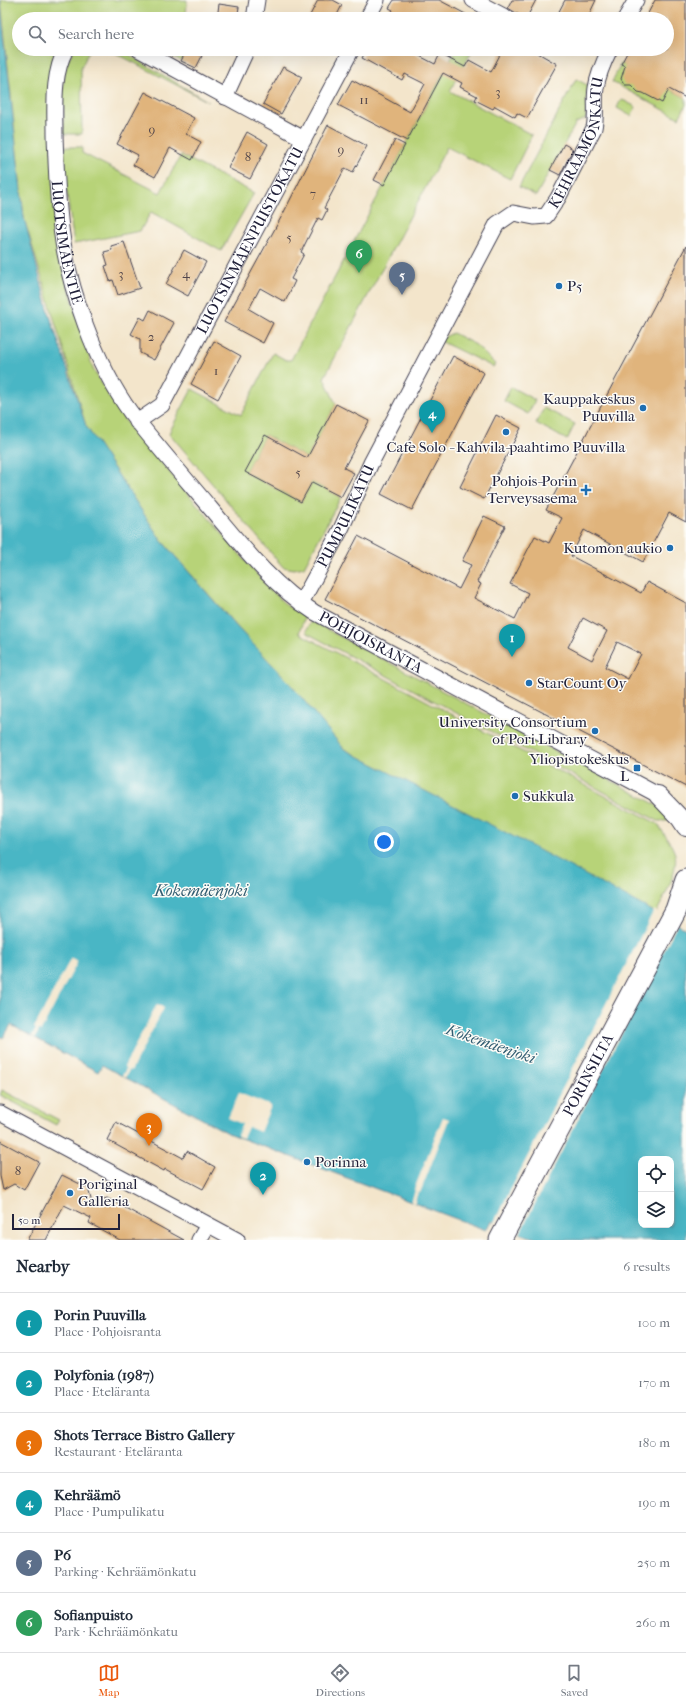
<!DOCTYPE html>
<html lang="en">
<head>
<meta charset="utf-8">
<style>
	:root { --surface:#fff; --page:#f2f2f3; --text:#1f2937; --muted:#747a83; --line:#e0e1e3; --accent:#ea580c }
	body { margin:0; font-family:"IM FELL French Canon",serif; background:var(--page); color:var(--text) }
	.controls { position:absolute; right:12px; bottom:12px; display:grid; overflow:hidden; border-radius:8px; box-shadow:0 4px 16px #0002 }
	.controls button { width:36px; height:36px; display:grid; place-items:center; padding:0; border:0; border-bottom:1px solid var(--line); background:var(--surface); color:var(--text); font:20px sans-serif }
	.scale { position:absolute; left:12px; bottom:10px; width:108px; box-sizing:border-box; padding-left:4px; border:2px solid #22223b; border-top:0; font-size:11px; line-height:14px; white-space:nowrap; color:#22223b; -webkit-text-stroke:3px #fdfcf7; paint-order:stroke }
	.you { position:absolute; left:384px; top:842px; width:14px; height:14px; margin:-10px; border:3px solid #fff; border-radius:50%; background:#1a73e8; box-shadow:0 0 0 6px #1a73e833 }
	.badge { display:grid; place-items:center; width:26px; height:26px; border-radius:50%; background:var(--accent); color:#fff; font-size:13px; font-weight:700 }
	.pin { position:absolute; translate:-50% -33px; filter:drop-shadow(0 1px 2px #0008) }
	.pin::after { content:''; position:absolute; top:21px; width:14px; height:12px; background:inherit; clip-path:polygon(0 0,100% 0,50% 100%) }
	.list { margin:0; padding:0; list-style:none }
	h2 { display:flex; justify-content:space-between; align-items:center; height:52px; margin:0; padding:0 16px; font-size:17px }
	h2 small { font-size:13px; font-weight:400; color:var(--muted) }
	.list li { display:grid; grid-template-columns:26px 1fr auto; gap:12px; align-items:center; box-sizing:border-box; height:60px; padding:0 16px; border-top:1px solid var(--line) }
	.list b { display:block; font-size:15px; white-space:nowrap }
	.list p { margin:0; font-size:13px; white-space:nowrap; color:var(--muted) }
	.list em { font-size:13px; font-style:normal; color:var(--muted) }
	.icon { flex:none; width:22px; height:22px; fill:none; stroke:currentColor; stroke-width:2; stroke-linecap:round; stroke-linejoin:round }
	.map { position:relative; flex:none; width:686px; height:1240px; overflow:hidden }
	.search { position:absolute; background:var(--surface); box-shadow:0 4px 16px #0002; left:12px; right:12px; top:12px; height:44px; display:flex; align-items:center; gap:10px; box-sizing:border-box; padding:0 14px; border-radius:22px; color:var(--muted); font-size:15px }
	.sheet { height:412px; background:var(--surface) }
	nav { display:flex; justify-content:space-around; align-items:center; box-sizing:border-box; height:56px; border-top:1px solid var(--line); background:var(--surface); font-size:11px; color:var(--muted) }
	nav a { display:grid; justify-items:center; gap:2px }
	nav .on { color:var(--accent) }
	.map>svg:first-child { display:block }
	.green { fill:#b7d378; stroke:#6c7a5a }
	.water { fill:#4ab6c5; stroke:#366c80; fill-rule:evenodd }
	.pier { fill:#f3e5cb }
	.building { fill:#e0b47b; fill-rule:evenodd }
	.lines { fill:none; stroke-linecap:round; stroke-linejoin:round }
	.minor-casing { stroke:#413f51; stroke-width:17 }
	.tertiary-casing { stroke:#413f51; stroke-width:20 }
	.secondary-casing { stroke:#413f51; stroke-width:23 }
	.minor { stroke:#fff; stroke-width:15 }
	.tertiary { stroke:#fff; stroke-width:18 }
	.secondary { stroke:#fff; stroke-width:21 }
	.poi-dot { fill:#1f6fb2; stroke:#fdfcf7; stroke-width:1.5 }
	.labels { text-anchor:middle; stroke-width:3; stroke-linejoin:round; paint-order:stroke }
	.number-label { font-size:13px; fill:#52464b }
	.street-label { font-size:15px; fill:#22223b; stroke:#fdfcf7 }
	.poi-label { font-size:15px; fill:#22223b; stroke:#fdfcf7; text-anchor:start }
	.water-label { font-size:16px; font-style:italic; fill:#325d72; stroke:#fdfcf7 }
</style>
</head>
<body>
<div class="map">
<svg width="686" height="1240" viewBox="0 0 686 1240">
	<rect width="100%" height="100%" fill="#fdfcf7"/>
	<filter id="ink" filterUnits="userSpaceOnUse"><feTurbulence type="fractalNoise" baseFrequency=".025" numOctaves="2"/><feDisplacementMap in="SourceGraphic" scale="8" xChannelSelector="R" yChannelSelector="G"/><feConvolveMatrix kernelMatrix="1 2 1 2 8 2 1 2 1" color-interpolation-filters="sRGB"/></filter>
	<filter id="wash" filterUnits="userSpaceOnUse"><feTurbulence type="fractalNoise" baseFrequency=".012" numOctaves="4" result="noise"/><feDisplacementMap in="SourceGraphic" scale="16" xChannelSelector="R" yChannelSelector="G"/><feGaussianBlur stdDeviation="0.9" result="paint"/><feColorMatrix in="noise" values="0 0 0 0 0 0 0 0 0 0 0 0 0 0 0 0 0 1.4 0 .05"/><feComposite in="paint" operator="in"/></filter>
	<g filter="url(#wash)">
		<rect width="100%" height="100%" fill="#f3e5cb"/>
		<path class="green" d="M 1,0 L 187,0 L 186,19 L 19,19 L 19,49 L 55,49 L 49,83 L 57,248 L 93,369 L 124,419 L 268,587 L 287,606 L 305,616 L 299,633 L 658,824 C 663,833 672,844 675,854 C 679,870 663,900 656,913 L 344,749 L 161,540 L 86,426 L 24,218 Z
			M 75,49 L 90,49 L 81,68 L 82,134 L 64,134 C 64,110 58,67 75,49 Z
			M 108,49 L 119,49 L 209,102 Z
			M 157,49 L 184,49 L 184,63 L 181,61 Z
			M 456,49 L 473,49 L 450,91 L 532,135 L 510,179 L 447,147 L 324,378 L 336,404 L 307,458 L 265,435 L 245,472 L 301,502 L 312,482 L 341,497 L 304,567 L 294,569 L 283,567 L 169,433 L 192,389 L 241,415 L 273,353 L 286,360 L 291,360 Z
			M 621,63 L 686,98 L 686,105 L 679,118 L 612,82 Z
			M 576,79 L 587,85 L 586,119 L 576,123 L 536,196 L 519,187 Z
			M 621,99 L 636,107 L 631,116 L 617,108 Z
			M 65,147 L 82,147 L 82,153 L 160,193 L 181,155 L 254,193 L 221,251 L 151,212 L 140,231 L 74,244 L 64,174 Z
			M 453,333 L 476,345 L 495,364 L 493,367 L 440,341 L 442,338 Z
			M 511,387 L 535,400 L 528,414 L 504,401 Z
			M 544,408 L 575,424 L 567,440 L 536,423 Z
			M 311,621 L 653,803 L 663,810 L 671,819 L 667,821 L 658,821 L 307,633 L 306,630 Z
			M 2,1090 L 59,1120 L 56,1125 L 0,1095 Z"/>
		<path class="water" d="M 0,0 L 24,218 L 49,313 L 86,426 L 161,540 L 235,625 L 287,680 L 344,749 L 524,842 L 686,929 L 686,1240 L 541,1240 L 521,1234 L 520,1232 L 491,1221 L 486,1230 L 230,1134 L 102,1065 L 98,1072 L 11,1025 L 3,1038 L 0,1036 ZM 641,1159 L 671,1159 L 671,1225 L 641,1225 Z"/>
		<path class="pier" d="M 654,910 L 678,923 L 519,1235 L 493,1224 Z
			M 71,958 L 78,961 L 41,1031 L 39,1030 L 35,1038 L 32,1036 L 36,1029 L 34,1028 Z
			M 157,1004 L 164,1008 L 131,1071 L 129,1070 L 125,1078 L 122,1076 L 126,1069 L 124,1067 Z
			M 239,1093 L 271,1106 L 260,1132 L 248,1127 L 243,1138 L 237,1136 L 242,1124 L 228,1118 Z
			M 443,1117 L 449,1119 L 420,1193 L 418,1192 L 414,1204 L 411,1202 L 415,1191 L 414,1190 Z"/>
		<g id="blocks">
			<path class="building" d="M 318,0 L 333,0 L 342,5 L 335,19 L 308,19 Z
				M 394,0 L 439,0 L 475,19 L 388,19 L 393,10 L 389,8 Z
				M 512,0 L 536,0 L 526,19 L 508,8 Z
				M 565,0 L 596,0 L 587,19 L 555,19 Z
				M 655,0 L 686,0 L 686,98 L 669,89 L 662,103 L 643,93 L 638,92 L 631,85 L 625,85 L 621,79 L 625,66 L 621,64 L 629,49 L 667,49 L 667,19 L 645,19 Z
				M 219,4 L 239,7 L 237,19 L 217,19 Z
				M 187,49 L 202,56 L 196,68 L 181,61 Z
				M 367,49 L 406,49 L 435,64 L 440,54 L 465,67 L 469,60 L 491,72 L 503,49 L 531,49 L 557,64 L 527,118 L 517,113 L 515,117 L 495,106 L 493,109 L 475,100 L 477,96 L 460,87 L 462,83 L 443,73 L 407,141 L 338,105 L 352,80 L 410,112 L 425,84 L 405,74 L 402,80 L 362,58 Z
				M 283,67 L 302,77 L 281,114 L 263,104 Z
				M 145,92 L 194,118 L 186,134 L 201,142 L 192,160 L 170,148 L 155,177 L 133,165 L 138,155 L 117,144 Z
				M 328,125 L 367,146 L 353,172 L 345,168 L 324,208 L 327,210 L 322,220 L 318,218 L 301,252 L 304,254 L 291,279 L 295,281 L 285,302 L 260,288 L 249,309 L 273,323 L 263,343 L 224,322 L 284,212 Z
				M 247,132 L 268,144 L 250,179 L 228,168 Z
				M 395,140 L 405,145 L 384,185 L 374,180 Z
				M 564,144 L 573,149 L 560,175 L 550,170 Z
				M 124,242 L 140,288 L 118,295 L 113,280 L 110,281 L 105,266 L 108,265 L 104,252 L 112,250 L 111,246 Z
				M 686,246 L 686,522 L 669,513 L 643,562 L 584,530 L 571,556 L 641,593 L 647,582 L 686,603 L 686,787 L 325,599 L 358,536 L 459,589 L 471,565 L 462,561 L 484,516 L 505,526 L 477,582 L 481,584 L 474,598 L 515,619 L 528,593 L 510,584 L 535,536 L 549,543 L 562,518 L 546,510 ZM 583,618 L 607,631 L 592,660 L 568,647 ZM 617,642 L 641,654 L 628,679 L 605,667 Z
				M 184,250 L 206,262 L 188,296 L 166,284 Z
				M 150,310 L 174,323 L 154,360 L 140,353 L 140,339 L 131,334 L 140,317 L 145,320 Z
				M 214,341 L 241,356 L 218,399 L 191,384 Z
				M 453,356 L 484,373 L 412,510 L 381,494 Z
				M 336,404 L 369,421 L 344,468 L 354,473 L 341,497 L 312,482 L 301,502 L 245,472 L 265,435 L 307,458 Z
				M 496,415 L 521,428 L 484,499 L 460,487 Z
				M 116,1122 L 183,1158 L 187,1151 L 215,1167 L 203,1189 L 165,1169 L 164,1171 L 107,1140 Z
				M 0,1141 L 39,1162 L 24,1190 L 14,1184 L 3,1190 L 0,1176 Z
				M 62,1175 L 88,1188 L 92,1203 L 107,1198 L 184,1240 L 120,1240 L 89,1223 L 91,1218 L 64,1205 L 46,1240 L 27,1240 Z"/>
		</g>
	</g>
	<g filter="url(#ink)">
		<use href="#blocks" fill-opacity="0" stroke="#413f51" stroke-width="1"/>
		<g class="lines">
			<defs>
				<g id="minor">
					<path d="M 473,0 L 509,19"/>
					<path d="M 254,19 L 257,0"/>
					<path d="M 367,19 L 377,0"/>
					<path d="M 625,19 L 636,0"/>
					<path id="s1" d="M 66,49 C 52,75 55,106 55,135 C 56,166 57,197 61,228 C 68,288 96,365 131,413 C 157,446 184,477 211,509 C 243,547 272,585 314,612 L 658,795"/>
					<path d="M 138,49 L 304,139"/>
					<path d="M 225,97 L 247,49"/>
					<path id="s2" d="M 137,422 L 162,405 L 352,49"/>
					<path id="s3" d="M 301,603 L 341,529 L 371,463 L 497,224 L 513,213 L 534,217 L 546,216 L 558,198 L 594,128 C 597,114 594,101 596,88 C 598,74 604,61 610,49"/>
					<path d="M 0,1113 L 237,1240"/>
					<path d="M 199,1240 L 208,1225"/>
				</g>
				<path id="tertiary" d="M 658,795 L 680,818 L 686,827"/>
				<g id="secondary">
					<path id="s4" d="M 500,1240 L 676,910 L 686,880"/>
				</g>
			</defs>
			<use href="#minor" class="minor-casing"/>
			<use href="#tertiary" class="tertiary-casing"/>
			<use href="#secondary" class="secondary-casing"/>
			<use href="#minor" class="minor"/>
			<use href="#tertiary" class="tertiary"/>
			<use href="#secondary" class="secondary"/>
		</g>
	</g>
	<g class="poi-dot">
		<circle cx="559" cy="286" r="4"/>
		<circle cx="643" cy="408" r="4"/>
		<circle cx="506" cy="432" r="4"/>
		<path d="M584 484h4v4h4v4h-4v4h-4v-4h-4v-4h4z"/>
		<circle cx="670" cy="548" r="4"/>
		<circle cx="529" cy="683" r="4"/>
		<circle cx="595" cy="731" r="4"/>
		<rect x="633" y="764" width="8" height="8" rx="2"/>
		<circle cx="515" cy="796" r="4"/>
		<circle cx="307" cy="1162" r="4"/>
		<circle cx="70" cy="1193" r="4"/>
	</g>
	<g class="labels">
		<g class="number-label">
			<text x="498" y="96">3</text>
			<text x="364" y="104">11</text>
			<text x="152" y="134">9</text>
			<text x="341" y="154">9</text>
			<text x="248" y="161">8</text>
			<text x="313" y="198">7</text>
			<text x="289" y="242">5</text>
			<text x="121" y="278">3</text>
			<text x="186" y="278">4</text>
			<text x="151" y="341">2</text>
			<text x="216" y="375">1</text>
			<text x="298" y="477">5</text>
			<text x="18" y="1175">8</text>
		</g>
		<g class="street-label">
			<text dy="5" stroke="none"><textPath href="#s3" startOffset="561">KEHRÄÄMÖNKATU</textPath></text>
			<text dy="5" stroke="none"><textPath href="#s2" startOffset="217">LUOTSINMÄENPUISTOKATU</textPath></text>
			<text dy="5" stroke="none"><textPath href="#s1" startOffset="196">LUOTSIMÄENTIE</textPath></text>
			<text dy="5" stroke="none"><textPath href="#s3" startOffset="98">PUMPULIKATU</textPath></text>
			<text dy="5" stroke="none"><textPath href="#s1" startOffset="716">POHJOISRANTA</textPath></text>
			<text dy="5" stroke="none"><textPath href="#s4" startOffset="187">PORINSILTA</textPath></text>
		</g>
		<g class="poi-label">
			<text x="567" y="291">P5</text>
			<text x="635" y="404" text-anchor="end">Kauppakeskus<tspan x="635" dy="17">Puuvilla</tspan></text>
			<text x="506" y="452" text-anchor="middle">Cafe Solo - Kahvila-paahtimo Puuvilla</text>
			<text x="577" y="486" text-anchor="end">Pohjois-Porin<tspan x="577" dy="17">Terveysasema</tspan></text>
			<text x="662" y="553" text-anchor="end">Kutomon aukio</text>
			<text x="537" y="688">StarCount Oy</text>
			<text x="587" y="727" text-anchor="end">University Consortium<tspan x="587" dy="17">of Pori Library</tspan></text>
			<text x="629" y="764" text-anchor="end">Yliopistokeskus<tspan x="629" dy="17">L</tspan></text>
			<text x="523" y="801">Sukkula</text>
			<text x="315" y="1167">Porinna</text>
			<text x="78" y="1189">Poriginal<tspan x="78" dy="17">Galleria</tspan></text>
		</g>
		<g class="water-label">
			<text x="201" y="896">Kokemäenjoki</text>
			<text transform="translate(491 1043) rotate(19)" y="6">Kokemäenjoki</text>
		</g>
	</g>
</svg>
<div class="controls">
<button><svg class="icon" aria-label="locate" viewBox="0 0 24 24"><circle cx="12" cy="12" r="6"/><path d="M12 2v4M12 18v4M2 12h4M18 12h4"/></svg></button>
<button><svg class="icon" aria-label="layers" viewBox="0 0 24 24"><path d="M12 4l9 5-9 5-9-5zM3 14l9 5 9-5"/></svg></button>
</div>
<div class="scale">50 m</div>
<div class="you"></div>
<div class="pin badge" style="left:512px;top:657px;background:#0f9aa8">1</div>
<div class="pin badge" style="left:263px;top:1195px;background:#0f9aa8">2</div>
<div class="pin badge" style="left:149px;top:1146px;background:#e8710a">3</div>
<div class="pin badge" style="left:432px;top:433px;background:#0f9aa8">4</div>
<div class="pin badge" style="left:402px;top:295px;background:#5c6f8a">5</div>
<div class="pin badge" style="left:359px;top:273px;background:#2e9e5b">6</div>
<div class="search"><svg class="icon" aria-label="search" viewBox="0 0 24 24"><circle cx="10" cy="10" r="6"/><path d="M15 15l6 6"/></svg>Search here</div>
</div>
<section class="sheet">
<h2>Nearby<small>6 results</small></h2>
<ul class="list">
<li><span class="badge" style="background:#0f9aa8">1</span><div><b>Porin Puuvilla</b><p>Place · Pohjoisranta</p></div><em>100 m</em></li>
<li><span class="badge" style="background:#0f9aa8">2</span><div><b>Polyfonia (1987)</b><p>Place · Eteläranta</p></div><em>170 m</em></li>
<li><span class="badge" style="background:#e8710a">3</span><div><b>Shots Terrace Bistro Gallery</b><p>Restaurant · Eteläranta</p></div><em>180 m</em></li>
<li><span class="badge" style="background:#0f9aa8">4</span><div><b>Kehräämö</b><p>Place · Pumpulikatu</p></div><em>190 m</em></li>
<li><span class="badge" style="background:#5c6f8a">5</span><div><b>P6</b><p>Parking · Kehräämönkatu</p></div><em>250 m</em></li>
<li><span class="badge" style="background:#2e9e5b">6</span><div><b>Sofianpuisto</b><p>Park · Kehräämönkatu</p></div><em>260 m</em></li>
</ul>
</section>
<nav>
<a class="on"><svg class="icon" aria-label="map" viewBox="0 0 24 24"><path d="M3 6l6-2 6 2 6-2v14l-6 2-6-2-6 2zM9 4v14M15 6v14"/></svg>Map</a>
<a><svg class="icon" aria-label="directions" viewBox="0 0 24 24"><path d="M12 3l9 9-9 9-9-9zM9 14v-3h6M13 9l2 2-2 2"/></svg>Directions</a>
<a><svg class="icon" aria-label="saved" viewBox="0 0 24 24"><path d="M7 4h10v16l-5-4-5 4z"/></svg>Saved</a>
</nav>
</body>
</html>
